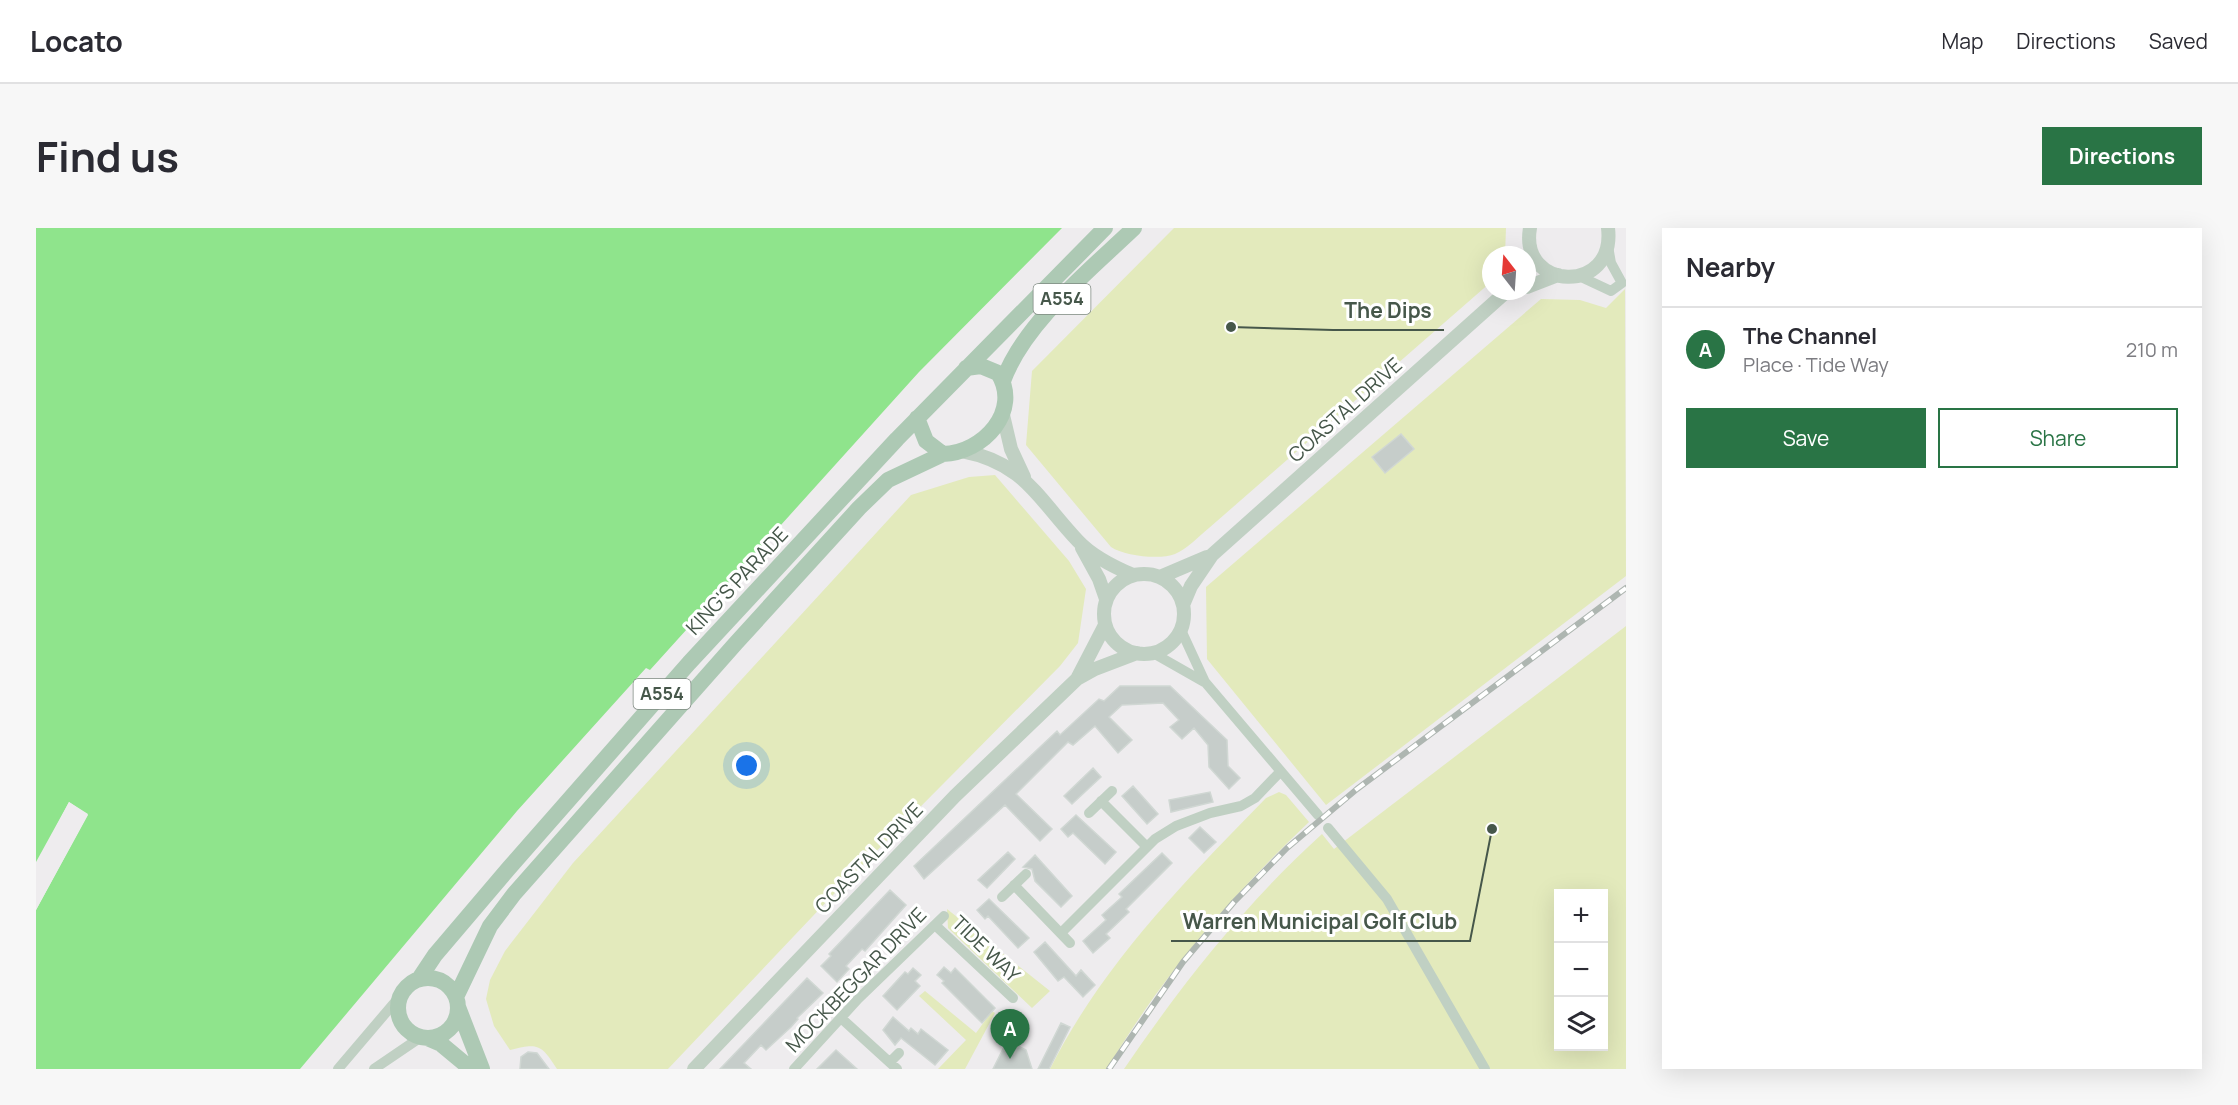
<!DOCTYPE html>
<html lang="en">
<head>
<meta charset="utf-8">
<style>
	:root { --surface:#fff; --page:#f7f7f7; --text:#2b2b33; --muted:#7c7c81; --line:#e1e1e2; --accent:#297445 }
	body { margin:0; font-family:Manrope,sans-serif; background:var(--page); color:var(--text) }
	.controls { position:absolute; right:18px; bottom:18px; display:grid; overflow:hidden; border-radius:0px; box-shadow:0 6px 24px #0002 }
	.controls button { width:54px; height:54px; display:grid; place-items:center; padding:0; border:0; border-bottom:2px solid var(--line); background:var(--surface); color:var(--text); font:30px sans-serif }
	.compass { position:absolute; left:1446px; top:18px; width:54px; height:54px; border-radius:50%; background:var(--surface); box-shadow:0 6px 24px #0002; rotate:343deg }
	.you { position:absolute; left:711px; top:538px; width:21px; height:21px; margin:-15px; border:4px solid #fff; border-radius:50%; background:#1a73e8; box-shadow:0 0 0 9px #1a73e833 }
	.badge { display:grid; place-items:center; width:39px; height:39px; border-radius:50%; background:var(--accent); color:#fff; font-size:20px; font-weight:700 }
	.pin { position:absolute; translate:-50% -50px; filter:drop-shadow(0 2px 3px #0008) }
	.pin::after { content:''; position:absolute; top:32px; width:21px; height:18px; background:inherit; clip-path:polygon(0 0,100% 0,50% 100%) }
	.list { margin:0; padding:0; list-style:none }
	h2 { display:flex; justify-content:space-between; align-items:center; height:78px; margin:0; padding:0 24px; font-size:26px }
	h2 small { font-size:20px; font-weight:400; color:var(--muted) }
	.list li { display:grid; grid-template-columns:39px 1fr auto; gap:18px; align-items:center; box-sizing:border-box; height:84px; padding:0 24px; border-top:2px solid var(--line) }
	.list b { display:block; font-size:22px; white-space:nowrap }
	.list p { margin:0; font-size:20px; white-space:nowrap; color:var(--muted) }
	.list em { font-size:20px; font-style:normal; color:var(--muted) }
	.actions { display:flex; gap:12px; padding:18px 24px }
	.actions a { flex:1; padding:14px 0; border:2px solid var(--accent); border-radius:0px; text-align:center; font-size:21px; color:var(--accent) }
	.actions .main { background:var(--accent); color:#fff }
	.icon { flex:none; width:33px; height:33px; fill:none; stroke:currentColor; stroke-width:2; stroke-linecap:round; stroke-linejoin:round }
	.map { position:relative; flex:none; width:1590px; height:841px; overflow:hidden; border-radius:0px }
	header { display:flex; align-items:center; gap:36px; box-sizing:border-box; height:84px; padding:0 30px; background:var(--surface); border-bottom:2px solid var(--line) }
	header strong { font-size:28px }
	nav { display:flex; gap:33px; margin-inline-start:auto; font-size:21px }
	.intro { display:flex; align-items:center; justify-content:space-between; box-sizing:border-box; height:144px; padding:0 36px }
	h1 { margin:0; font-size:42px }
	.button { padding:15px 27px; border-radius:0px; background:var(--accent); color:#fff; font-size:21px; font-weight:700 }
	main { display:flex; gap:36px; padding:0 36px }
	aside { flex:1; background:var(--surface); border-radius:0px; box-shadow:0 6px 24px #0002 }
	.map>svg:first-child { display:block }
	.green { fill:#e3eabc; fill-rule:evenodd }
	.water { fill:#8fe48c }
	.pier { fill:#eeecee }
	.building { fill:#c6cdca; stroke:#d0d7d3; stroke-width:1.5 }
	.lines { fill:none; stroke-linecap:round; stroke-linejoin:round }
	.minor { stroke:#c0d0c3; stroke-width:10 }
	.tertiary { stroke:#c0d0c3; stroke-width:14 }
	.primary { stroke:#adc9b4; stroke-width:16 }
	.rail-casing { stroke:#aeb6b1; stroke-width:6 }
	.rail { stroke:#fff; stroke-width:4; stroke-dasharray:11; stroke-linecap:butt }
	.labels { text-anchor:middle; stroke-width:6; stroke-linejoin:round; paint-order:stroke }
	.shield { fill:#fff; stroke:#7e8980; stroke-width:1.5 }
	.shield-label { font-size:18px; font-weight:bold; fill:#46574a }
	.street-label { font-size:20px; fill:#46574a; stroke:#fff }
	.leader { fill:none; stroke:#46574a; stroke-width:2 }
	.callout-dot { fill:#46574a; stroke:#fff; stroke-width:2 }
	.callout-label { font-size:21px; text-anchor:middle; font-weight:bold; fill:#46574a; stroke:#fff; stroke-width:6; stroke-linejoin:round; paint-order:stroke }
</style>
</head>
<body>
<header>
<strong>Locato</strong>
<nav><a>Map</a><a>Directions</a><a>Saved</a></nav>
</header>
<div class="intro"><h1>Find us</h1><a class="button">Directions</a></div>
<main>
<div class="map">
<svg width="1590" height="841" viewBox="0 0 1590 841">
	<rect width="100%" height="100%" fill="#eeecee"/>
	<path class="green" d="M 1138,0 L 1470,0 L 1469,27 L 1455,27 L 1455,54 L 1173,300 C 1163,308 1151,321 1139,326 C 1124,332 1088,328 1075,319 L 990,217 L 996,143 Z
		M 1589,61 L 1590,348 L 1290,577 L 1171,431 L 1170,359 L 1505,71 L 1544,72 L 1570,80 Z
		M 959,247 L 1033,333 L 1050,361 L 1042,415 L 1024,438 L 794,670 L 632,841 L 521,841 C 505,816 502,815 474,822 L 458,798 L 450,771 L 454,752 L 469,723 L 537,635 L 875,267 L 933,249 Z
		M 1590,398 L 1590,841 L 1088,841 C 1146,756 1209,676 1286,606 L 1298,621 ZM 1522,666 L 1568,666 L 1568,818 L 1522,818 Z
		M 1243,564 L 1250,567 L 1273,594 C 1195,668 1126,748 1071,841 L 1014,841 C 1066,737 1149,653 1230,570 Z
		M 911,681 L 1014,763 L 996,780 L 912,700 Z
		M 889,763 L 940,805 L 956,783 L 959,785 L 929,841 L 902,841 L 930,812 L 883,768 Z"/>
	<path class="water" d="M 0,0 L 1026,0 L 883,144 L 614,442 L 610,440 L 481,583 L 264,841 L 0,841 L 0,682 L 52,587 L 33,574 L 0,634 Z"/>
	<path class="pier" d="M 33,574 L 52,586 L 0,682 L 0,676 L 48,587 L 34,578 L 0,637 Z"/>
	<path class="building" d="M 1365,206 L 1378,221 L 1349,245 L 1336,229 Z
		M 1084,458 L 1134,458 L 1191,512 L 1192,538 L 1204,550 L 1193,561 L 1173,539 L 1172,517 L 1158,500 L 1146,511 L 1134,499 L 1143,492 L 1127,475 L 1086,477 L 1073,489 L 1096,512 L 1082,525 L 1059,498 L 1037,517 L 1032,514 L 980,566 L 1016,601 L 1004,613 L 969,577 L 888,651 L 878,638 L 1021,503 L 1024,507 L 1063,471 L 1068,473 Z
		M 1057,540 L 1065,549 L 1036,576 L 1028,568 Z
		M 1097,558 L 1122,586 L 1111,596 L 1086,568 Z
		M 1174,564 L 1177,574 L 1135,584 L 1133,572 Z
		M 1040,587 L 1080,624 L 1069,636 L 1037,605 L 1032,609 L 1025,601 Z
		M 1164,599 L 1180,614 L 1168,625 L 1153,610 Z
		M 972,624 L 979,631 L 951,660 L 942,652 Z
		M 1126,625 L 1136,635 L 1090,681 L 1093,684 L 1070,706 L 1074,710 L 1057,725 L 1047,713 L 1070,692 L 1066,687 L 1086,669 L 1083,666 Z
		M 999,627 L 1036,668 L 1025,679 L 999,653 L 996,641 L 987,639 Z
		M 854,662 L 870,677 L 829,723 L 826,721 L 810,738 L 813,741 L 801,754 L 785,738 L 795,728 L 793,726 Z
		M 953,671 L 993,710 L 982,720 L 952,688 L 949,691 L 941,682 Z
		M 1009,714 L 1040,748 L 1045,742 L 1059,757 L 1047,769 L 1028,749 L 1022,753 L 998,724 Z
		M 908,739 L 915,745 L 919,740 L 959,780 L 946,795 L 906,755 L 908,753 L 901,747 Z
		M 877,740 L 885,747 L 879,753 L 884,758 L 861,782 L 847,768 L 869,744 L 872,746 Z
		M 771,750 L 787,765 L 761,790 L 762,791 L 755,799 L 730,822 L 725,817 L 708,835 L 715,841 L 684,841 Z
		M 857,789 L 873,803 L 875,800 L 882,806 L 885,801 L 912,822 L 899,837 L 865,810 L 859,817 L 847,802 Z
		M 1025,795 L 1034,799 L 1013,841 L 1002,841 Z
		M 982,818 L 990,822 L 996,841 L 957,841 L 967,821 L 978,826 Z
		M 800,822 L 810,831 L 821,841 L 781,841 Z
		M 492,824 L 501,825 L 513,841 L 484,841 L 485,829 Z"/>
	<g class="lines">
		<path class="minor" d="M 1543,48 L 1575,63 L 1586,55 L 1575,35 L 1572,18
			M 1145,402 L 1169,454 L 1282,587
			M 1117,425 L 1168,454
			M 1065,573 L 1111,619
			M 1053,585 L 1076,563
			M 1292,600 L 1351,671 L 1449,841
			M 978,657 L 1034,715
			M 966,669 L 990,646
			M 899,697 L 977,770
			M 1025,705 L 1119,611 L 1140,598 L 1174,585 L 1205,578 L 1219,570 L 1244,544
			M 805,790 L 861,841
			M 854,834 L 863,825
			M 302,841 L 365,767
			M 338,841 L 385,809
			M 758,841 L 822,771 L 908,688"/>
		<path class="tertiary" d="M 1494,0 C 1483,63 1580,67 1572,0
			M 1491,59 L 1522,47
			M 967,187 L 975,221 L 988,249
			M 926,223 C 989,235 1002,271 1042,313 C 1057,329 1078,339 1097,347
			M 1046,320 L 1063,351 L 1070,371
			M1068 386a40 40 0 1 1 80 0a40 40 0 1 1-80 0Z
			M 1124,349 L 1171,329
			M 1147,377 L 1155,358 L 1176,327 L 1471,63
			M 1041,451 L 1069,397
			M 658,841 L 919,568 L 1041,451 L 1059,441 L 1101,425"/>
		<path class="primary" d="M 967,153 C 988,95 1054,42 1098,0
			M 881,190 L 890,213 L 907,226 C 947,225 986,183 962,145 L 945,138 L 930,140
			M362 780a30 30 0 1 1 60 0a30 30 0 1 1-60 0Z
			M 383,751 L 399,727 L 473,640 L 653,435 L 861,211 L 1069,0
			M 420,769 L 454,698 L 478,666 L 700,415 L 823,280 L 852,252 L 907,226
			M 422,779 L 446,841
			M 391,810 L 405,816 L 435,841"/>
		<defs>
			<path id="rail" d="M 1073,841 L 1147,734 L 1198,674 L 1251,620 L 1321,561 L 1590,360"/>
		</defs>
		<use href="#rail" class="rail-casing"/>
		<use href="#rail" class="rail"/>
	</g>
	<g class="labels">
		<g class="shield">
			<rect x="997.5" y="56" width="57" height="30" rx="4.5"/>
			<rect x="597.5" y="451" width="57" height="30" rx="4.5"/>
		</g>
		<g class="shield-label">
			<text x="1026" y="77">A554</text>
			<text x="626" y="472">A554</text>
		</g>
		<g class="street-label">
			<text transform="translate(1309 182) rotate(-42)" y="7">COASTAL DRIVE</text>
			<text transform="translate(701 353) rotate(-47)" y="7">KING'S PARADE</text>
			<text transform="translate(833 630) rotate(-46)" y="7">COASTAL DRIVE</text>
			<text transform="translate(950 721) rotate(44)" y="7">TIDE WAY</text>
			<text transform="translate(820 752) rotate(-46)" y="7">MOCKBEGGAR DRIVE</text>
		</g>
	</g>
	<path class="leader" d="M1195 99L1297 102H1408M1456 601L1434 713H1135"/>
	<g class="callout-dot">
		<circle cx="1195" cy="99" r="6"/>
		<circle cx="1456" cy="601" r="6"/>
	</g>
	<g class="callout-label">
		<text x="1352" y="90">The Dips</text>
		<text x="1284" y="701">Warren Municipal Golf Club</text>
	</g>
</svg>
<div class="controls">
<button>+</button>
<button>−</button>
<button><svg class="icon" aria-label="layers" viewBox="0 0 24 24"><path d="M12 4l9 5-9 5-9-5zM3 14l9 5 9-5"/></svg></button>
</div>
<svg class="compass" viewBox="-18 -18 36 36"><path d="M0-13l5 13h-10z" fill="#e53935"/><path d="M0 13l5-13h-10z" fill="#7c7c81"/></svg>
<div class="you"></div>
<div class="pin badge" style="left:974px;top:831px">A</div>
</div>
<aside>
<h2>Nearby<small></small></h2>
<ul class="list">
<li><span class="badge">A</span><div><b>The Channel</b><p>Place · Tide Way</p></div><em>210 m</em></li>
</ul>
<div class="actions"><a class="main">Save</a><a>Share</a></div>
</aside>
</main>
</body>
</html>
